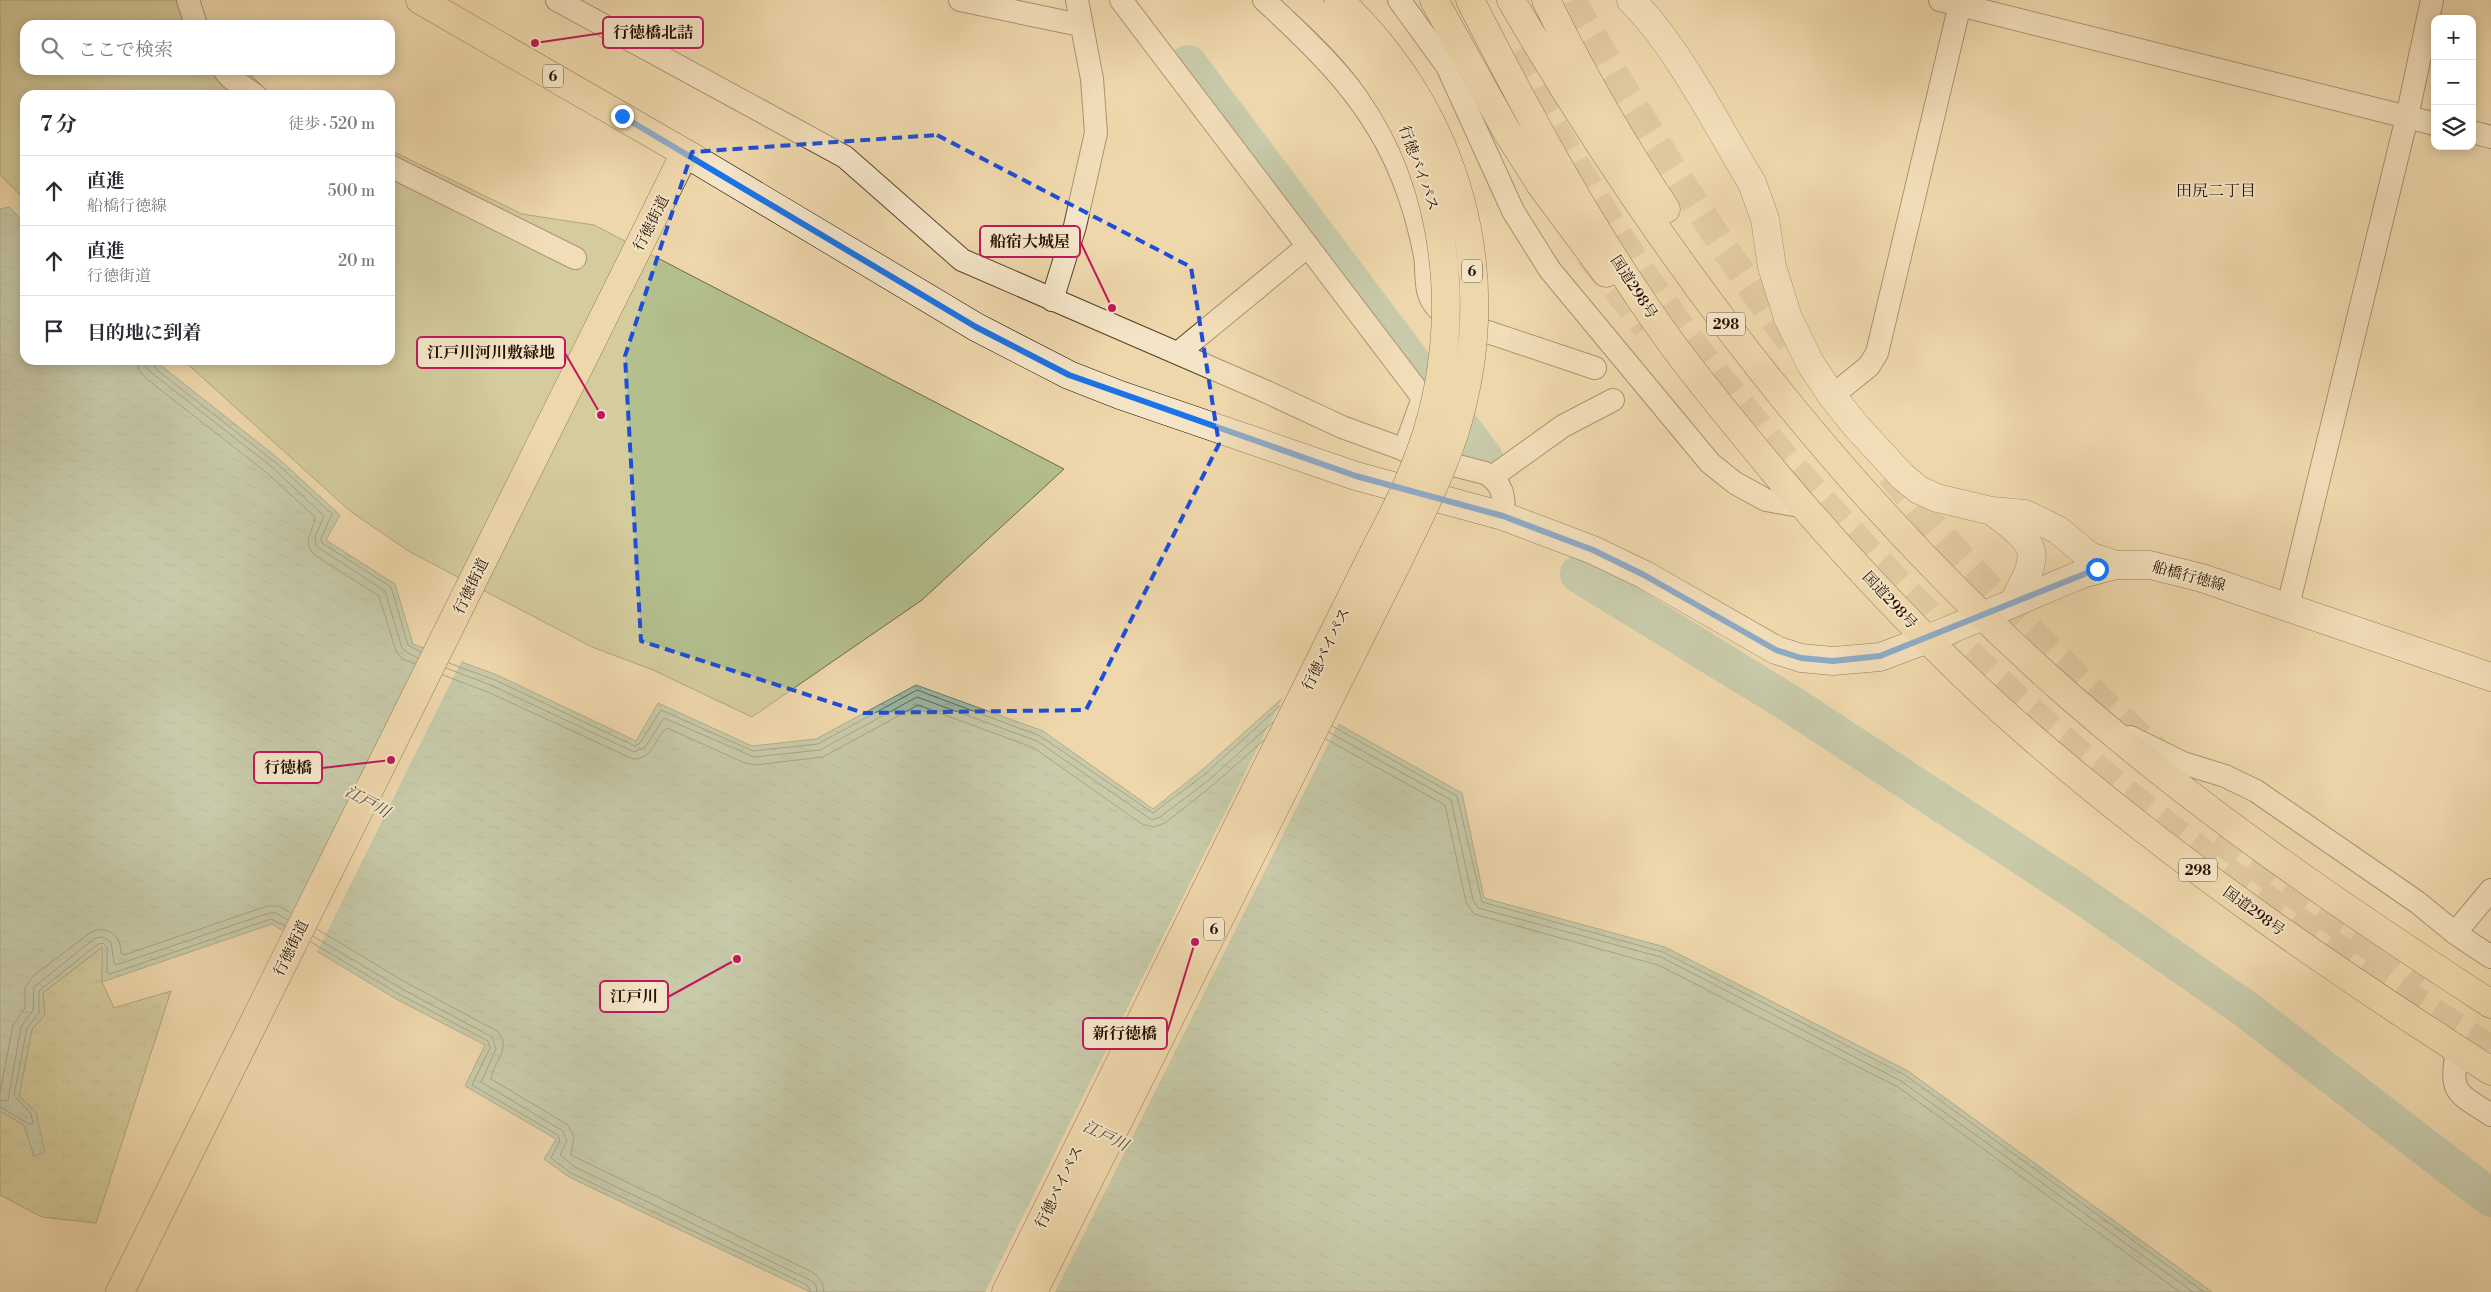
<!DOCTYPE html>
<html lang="ja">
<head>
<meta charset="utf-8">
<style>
	:root { --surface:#fff; --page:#f7f7f7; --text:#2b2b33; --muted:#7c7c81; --line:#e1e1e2 }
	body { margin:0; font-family:"Libre Bodoni","Noto Serif JP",serif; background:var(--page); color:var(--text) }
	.controls { position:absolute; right:15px; top:15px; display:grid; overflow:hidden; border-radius:10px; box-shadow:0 2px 12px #0003 }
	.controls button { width:45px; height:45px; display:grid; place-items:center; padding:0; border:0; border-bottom:1px solid var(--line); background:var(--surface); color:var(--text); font:25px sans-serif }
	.stop { position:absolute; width:15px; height:15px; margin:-11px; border:4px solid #1a73e8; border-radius:50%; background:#fff }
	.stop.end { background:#1a73e8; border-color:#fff; box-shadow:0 1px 5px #0008 }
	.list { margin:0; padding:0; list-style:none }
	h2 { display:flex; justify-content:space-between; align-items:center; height:65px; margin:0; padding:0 20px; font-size:21px }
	h2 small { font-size:16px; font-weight:400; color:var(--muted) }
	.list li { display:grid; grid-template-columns:32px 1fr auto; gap:15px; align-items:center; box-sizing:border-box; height:70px; padding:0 20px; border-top:1px solid var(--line) }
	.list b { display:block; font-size:19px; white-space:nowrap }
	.list p { margin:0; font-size:16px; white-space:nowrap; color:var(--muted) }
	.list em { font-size:16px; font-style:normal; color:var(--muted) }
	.icon { flex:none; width:28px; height:28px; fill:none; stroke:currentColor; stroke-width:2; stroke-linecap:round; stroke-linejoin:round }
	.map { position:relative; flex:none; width:2491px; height:1292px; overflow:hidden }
	.search { position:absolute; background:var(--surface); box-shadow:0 2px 12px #0003; left:20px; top:20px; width:375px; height:55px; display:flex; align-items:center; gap:12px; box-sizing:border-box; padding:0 18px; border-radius:15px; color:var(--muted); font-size:19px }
	.panel { position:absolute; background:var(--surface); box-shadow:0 2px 12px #0003; left:20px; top:90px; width:375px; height:275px; border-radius:15px }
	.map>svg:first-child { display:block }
	.grass { fill:url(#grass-tufts); stroke:#6e6746 }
	.park { fill:#b3bf8d; stroke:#6e6746 }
	.water { fill:url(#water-ripples); stroke:#6c7665 }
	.pier { fill:#eed7ab }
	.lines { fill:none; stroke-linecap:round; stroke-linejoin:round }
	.shore { stroke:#606454; stroke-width:1 }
	.river { stroke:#99baa9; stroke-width:38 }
	.motorway-tunnel { stroke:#d0b991; stroke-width:28; stroke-dasharray:28 14; stroke-linecap:butt }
	.minor-casing { stroke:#5a412b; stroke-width:24 }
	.tertiary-casing { stroke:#5a412b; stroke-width:29 }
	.secondary-casing { stroke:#280f00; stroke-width:29 }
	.primary-casing { stroke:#280f00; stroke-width:29 }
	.trunk-casing { stroke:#280f00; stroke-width:29 }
	.minor { stroke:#f4e5c8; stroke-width:22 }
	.tertiary { stroke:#f4e5c8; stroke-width:28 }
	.secondary { stroke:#f4e5c8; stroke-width:28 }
	.primary { stroke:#eed7ab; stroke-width:28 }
	.trunk { stroke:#eed7ab; stroke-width:28 }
	.primary-bridge-casing { stroke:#280f00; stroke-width:29; stroke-linecap:butt }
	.primary-bridge { stroke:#eed7ab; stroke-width:28 }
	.route { stroke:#1a73e8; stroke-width:6 }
	.marked { fill:none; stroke:#1d4ed8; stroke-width:4; stroke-dasharray:10 6; stroke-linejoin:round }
	.labels { text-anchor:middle; stroke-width:4; stroke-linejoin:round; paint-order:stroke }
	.shield { fill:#f4e5c8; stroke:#654f3c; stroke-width:1 }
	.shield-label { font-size:14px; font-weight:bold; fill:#280f00 }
	.street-label { font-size:15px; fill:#280f00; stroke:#f4e5c8 }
	.neighbourhood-label { font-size:16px; fill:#280f00; stroke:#f4e5c8 }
	.water-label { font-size:16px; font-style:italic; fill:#504b3b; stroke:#f4e5c8 }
	.leader { fill:none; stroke:#c2185b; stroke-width:2 }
	.callout-dot { fill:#c2185b; stroke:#f4e5c8; stroke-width:2 }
	.callout { fill:#f4e5c8; stroke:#c2185b; stroke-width:2 }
	.callout-label { font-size:16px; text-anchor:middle; font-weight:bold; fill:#280f00 }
</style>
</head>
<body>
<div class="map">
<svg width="2491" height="1292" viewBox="0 0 2491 1292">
	<defs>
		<pattern id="grass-tufts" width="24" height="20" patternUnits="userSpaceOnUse" patternTransform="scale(1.25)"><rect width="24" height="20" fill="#b3bf8d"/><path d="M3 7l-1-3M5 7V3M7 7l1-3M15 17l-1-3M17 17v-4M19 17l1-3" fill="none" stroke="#9aa378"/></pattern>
		<pattern id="water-ripples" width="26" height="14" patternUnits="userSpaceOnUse" patternTransform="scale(1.25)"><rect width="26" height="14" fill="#99baa9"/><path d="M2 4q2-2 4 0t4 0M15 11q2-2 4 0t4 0" fill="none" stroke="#849f90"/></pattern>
	</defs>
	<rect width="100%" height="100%" fill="#eed7ab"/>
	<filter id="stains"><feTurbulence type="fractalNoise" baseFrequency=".004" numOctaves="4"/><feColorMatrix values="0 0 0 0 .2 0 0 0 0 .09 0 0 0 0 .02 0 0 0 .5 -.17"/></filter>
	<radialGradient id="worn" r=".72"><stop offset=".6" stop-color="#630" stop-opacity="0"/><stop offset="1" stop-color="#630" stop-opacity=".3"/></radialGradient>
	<path class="grass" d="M 103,947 L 102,982 L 114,1008 L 171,991 L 96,1223 L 42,1217 L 0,1195 L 0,1111 L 24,1125 L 34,1156 L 36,1112 L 19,1096 L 32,1029 L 45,1015 L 43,993 Z"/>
	<path class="park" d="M 0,0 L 200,0 L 207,25 L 25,25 L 25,70 L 246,70 L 266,90 L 277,95 L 25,95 L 25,200 L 0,175 Z
		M 390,150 L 522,214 L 594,225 L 1064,469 L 922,600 L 752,717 L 653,670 L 592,647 L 410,552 L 350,511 L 183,360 L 390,360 Z"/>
	<path class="water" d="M 9,207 L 25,223 L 25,360 L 154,360 L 279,459 L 340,515 L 326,540 L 395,584 L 413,644 L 497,675 L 636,741 L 658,703 L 752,746 L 816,739 L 916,685 L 1043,731 L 1153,809 L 1201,771 L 1286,695 L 1462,793 L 1484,898 L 1665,947 L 1908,1071 L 2212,1292 L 810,1292 L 569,1177 L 544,1159 L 556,1139 L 465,1086 L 485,1045 L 396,999 L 272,924 L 102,982 L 102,947 L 43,993 L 45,1015 L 32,1029 L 19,1096 L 36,1112 L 45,1152 L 34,1156 L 24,1125 L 0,1111 L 0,209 Z"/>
	<path class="pier" d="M 427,646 L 462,660 L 316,954 L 284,934 Z
		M 1285,693 L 1339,722 L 1055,1292 L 985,1292 Z"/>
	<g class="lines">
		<path class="shore" d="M 137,360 L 139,370 L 148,380 L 267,473 L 315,517 C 314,532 300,542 316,556 L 379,596 L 396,651 L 402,659 L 415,664
			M 145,360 L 146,368 L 153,374 L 272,467 L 324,516 L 315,537 L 316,546 L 385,591 L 402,648 L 408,653 L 418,658
			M 151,360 L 157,370 L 276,463 L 332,514 L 321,538 L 322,543 L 391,587 L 408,645 L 421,652
			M 449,663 L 495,680 L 635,746 L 640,743 L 661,710 L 753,751 L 818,744 L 917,690 L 1040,736 L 1153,813 L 1204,775 L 1280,706
			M 446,668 L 493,686 L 634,752 L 645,747 L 664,718 L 754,757 L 820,750 L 917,697 L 1037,741 L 1152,820 L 1160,817 L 1209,780 L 1273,722
			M 443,675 L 490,693 L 633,759 C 654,759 654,738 667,728 L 745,763 L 755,765 L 823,757 L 918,705 L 1034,748 L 1142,824 L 1154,827 L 1165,823 L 1213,785 L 1264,740
			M 1332,726 L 1457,796 L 1482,902 L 1663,952 L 1905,1075 L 2204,1292
			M 1329,732 L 1451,800 L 1473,900 L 1478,908 L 1661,957 L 1901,1081 L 2193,1292
			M 1326,739 L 1445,805 L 1466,902 L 1474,914 L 1658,965 L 1898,1087 L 2180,1292
			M 317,929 L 405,982 L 497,1031 C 513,1048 493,1062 491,1079 L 568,1125 L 574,1137 L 571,1155 L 814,1273 L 822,1282 L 824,1292
			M 313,936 L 402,989 L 492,1037 L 496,1049 L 481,1082 L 563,1131 L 567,1141 L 560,1155 L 575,1167 L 810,1280 L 816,1285 L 817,1292
			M 311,942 L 399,994 L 488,1041 L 490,1048 L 472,1085 L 558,1135 L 560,1141 L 551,1158 L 571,1173 L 807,1285 L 811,1292
			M 0,1093 L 13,1025 L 25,1008 L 25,988 L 32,977 L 91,932 C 108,924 121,936 121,953 L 124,955 L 267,906 L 278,906 L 291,913
			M 0,1101 L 8,1100 L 21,1027 L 33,1010 L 34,987 L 95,938 L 103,937 L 111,942 L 114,963 L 116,965 L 269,913 L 276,913 L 288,920
			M 0,1107 L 29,1124 L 33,1123 L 31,1114 L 14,1095 L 27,1028 L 39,1013 L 39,991 L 98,944 L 103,943 L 107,947 L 107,972 L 110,974 L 271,919 L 285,926"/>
		<path class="river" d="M 1188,64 L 1484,458
			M 1579,574 L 1792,705 L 2074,890 L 2244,1008 L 2491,1198"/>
		<path class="motorway-tunnel" d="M 1572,0 C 1640,120 1714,238 1796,350
			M 1512,54 C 1568,152 1624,252 1693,343 C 1826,518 1981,677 2153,814 C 2261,899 2376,975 2491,1049
			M 1589,255 L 1646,327
			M 1890,474 C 1971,574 2061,665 2156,751
			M 2217,838 L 2311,907 L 2390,960
			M 2379,945 L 2422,982"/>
		<defs>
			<path id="minor" d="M 188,0 L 196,25
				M 557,0 L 845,157 L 962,260 L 1267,392 L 1342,427 L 1430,459 L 1485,473 C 1503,483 1505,497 1503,516
				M 960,0 L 1080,25
				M 1121,0 L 1423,398 L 1404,450
				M 1264,0 C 1322,53 1374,104 1403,179 C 1413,204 1420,229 1425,256 C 1427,268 1425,282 1429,294 C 1434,309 1445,315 1458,322 L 1595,368
				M 1399,0 L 1447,66 L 1513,211 L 1550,270 L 1710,463 L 1735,483 L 1766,500 L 1805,507
				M 1940,0 L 2435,124
				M 224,70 L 231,78 L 255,95
				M 2472,132 L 2491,137
				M 390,166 L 575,258
				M 1052,300 L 1075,226 L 1096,133 L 1092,79 L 1077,0
				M 1178,353 L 1308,246
				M 1832,396 L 1869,366 L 1877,353 L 1961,0
				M 1492,477 L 1563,426 L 1613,400
				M 2288,606 L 2407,117 L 2432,0
				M 2130,737 L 2183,763 L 2225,776 L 2256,791 L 2417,902 L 2455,933 L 2491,957
				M 2455,933 L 2491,890
				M 2457,1050 C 2450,1094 2455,1091 2491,1115"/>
			<path id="tertiary" d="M 1631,0 C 1679,48 1716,124 1752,183 L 1765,219 L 1772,267 L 1779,289 L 1788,318 L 1810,363 L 1832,396 L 1856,426 L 1902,476 L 1919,490 L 1937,498 L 1992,511 L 2025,514 L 2058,530 L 2089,556 L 2116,565
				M 1992,511 C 2039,547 2042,550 2013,603"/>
			<path id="secondary" d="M 685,153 L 976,327 L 1069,375 L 1120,395 L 1356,476 L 1503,516 L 1593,550 L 1645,575 L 1776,650 L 1801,658 L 1833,661 L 1880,657 L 1928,639 L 2082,574 L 2116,565 L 2150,565 L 2202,578 L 2491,677"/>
			<path id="primary" d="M 120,1292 L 685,153 L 420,0
				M 1006,1292 L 1373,554
				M 1033,1292 L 1396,565"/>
			<path id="trunk" d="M 1434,0 L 1506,130 L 1540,184 L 1606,273
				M 1470,0 C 1530,118 1594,237 1672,344 C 1705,389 1741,431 1776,474 C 1854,566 1937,655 2028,734 C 2172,859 2330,968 2491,1071
				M 1511,0 C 1660,256 1843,497 2066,693 C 2198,809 2344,909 2491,1004
				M 1546,0 C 1581,72 1621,142 1666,209"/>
		</defs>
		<use href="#minor" class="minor-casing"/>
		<use href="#tertiary" class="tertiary-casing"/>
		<use href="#secondary" class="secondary-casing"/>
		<use href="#primary" class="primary-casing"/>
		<use href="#trunk" class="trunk-casing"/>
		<use href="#minor" class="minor"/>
		<use href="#tertiary" class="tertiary"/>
		<use href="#secondary" class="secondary"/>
		<use href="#primary" class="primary"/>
		<use href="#trunk" class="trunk"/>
		<defs>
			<path id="primary-bridge" d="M 1302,0 C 1330,26 1357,52 1378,83 C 1458,197 1465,350 1411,476 C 1400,503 1386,528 1373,554
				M 1339,0 C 1459,114 1504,274 1454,434 C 1439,479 1417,522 1396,565"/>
		</defs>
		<use href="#primary-bridge" class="primary-bridge-casing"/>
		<use href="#primary-bridge" class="primary-bridge"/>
	</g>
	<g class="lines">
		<path class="route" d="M 622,116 L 976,327 L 1069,375 L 1356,476 L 1503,516 L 1593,550 L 1644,575 L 1776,650 L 1801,658 L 1833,661 L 1880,656 L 2097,569"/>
	</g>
	<path d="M0 0H2491V1292H0ZM 937,135 L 1191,267 L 1219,444 L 1086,710 L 864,713 L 641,641 L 625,356 L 692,152 Z" fill="#eed7ab" fill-opacity=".55" fill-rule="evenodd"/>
	<path class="marked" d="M 937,135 L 1191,267 L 1219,444 L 1086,710 L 864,713 L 641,641 L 625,356 L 692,152 Z"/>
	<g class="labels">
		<g class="shield">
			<rect x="543" y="64.5" width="20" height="23" rx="4"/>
			<rect x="1462" y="259.5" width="20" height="23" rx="4"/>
			<rect x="1707" y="312.5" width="38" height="23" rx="4"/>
			<rect x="2179" y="858.5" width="38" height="23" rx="4"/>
			<rect x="1204" y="917.5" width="20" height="23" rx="4"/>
		</g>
		<g class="shield-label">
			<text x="553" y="81">6</text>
			<text x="1472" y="276">6</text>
			<text x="1726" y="329">298</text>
			<text x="2198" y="875">298</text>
			<text x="1214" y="934">6</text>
		</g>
		<g class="street-label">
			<text transform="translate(1419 168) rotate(70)" y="5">行徳バイパス</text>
			<text transform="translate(651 223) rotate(-63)" y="5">行徳街道</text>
			<text transform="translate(1634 287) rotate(57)" y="5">国道298号</text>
			<text transform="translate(2189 576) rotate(15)" y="5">船橋行徳線</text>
			<text transform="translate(471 586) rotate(-64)" y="5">行徳街道</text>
			<text transform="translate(1890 600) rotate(47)" y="5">国道298号</text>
			<text transform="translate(1326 649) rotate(-64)" y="5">行徳バイパス</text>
			<text transform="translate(2254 911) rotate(36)" y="5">国道298号</text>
			<text transform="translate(291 948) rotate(-64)" y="5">行徳街道</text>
			<text transform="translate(1059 1187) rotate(-64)" y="5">行徳バイパス</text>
		</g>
		<g class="neighbourhood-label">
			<text x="2216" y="196">田尻二丁目</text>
		</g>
		<g class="water-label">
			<text transform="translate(368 801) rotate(29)" y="6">江戸川</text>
			<text transform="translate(1106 1135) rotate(26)" y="6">江戸川</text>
		</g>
	</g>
	<path class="leader" d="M535 43L603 33M1112 308L1080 241M601 415L565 353M391 760L322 768M737 959L668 997M1195 942L1167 1033"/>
	<g class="callout-dot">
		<circle cx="535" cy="43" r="5"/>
		<circle cx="1112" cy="308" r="5"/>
		<circle cx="601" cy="415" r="5"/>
		<circle cx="391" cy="760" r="5"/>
		<circle cx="737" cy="959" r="5"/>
		<circle cx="1195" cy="942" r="5"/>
	</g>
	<g class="callout">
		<rect x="603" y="17" width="100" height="31" rx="5"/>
		<rect x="980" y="226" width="100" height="31" rx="5"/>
		<rect x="417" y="337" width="148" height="31" rx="5"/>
		<rect x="254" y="752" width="68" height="31" rx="5"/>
		<rect x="600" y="981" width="68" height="31" rx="5"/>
		<rect x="1083" y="1018" width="84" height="31" rx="5"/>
	</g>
	<g class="callout-label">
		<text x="653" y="38">行徳橋北詰</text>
		<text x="1030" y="247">船宿大城屋</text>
		<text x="491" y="358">江戸川河川敷緑地</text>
		<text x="288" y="773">行徳橋</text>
		<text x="634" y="1002">江戸川</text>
		<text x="1125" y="1039">新行徳橋</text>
	</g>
	<rect width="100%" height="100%" filter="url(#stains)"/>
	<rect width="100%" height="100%" fill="url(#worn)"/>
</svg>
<div class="controls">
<button>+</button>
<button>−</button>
<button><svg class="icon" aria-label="layers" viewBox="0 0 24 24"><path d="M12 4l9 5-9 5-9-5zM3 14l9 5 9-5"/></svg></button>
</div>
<div class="stop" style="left:2097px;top:569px"></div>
<div class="stop end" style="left:622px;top:116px"></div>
<div class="search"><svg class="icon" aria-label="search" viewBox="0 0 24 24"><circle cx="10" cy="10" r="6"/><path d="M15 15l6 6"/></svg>ここで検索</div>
<section class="panel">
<h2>7 分<small>徒歩 · 520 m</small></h2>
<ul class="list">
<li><svg class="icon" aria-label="ahead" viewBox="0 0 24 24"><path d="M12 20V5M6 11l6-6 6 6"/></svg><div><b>直進</b><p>船橋行徳線</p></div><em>500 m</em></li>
<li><svg class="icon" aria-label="ahead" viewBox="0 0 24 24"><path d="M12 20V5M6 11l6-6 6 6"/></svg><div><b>直進</b><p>行徳街道</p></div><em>20 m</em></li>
<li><svg class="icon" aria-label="arrive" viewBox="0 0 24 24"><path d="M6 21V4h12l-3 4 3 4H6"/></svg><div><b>目的地に到着</b></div></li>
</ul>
</section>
</div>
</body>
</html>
